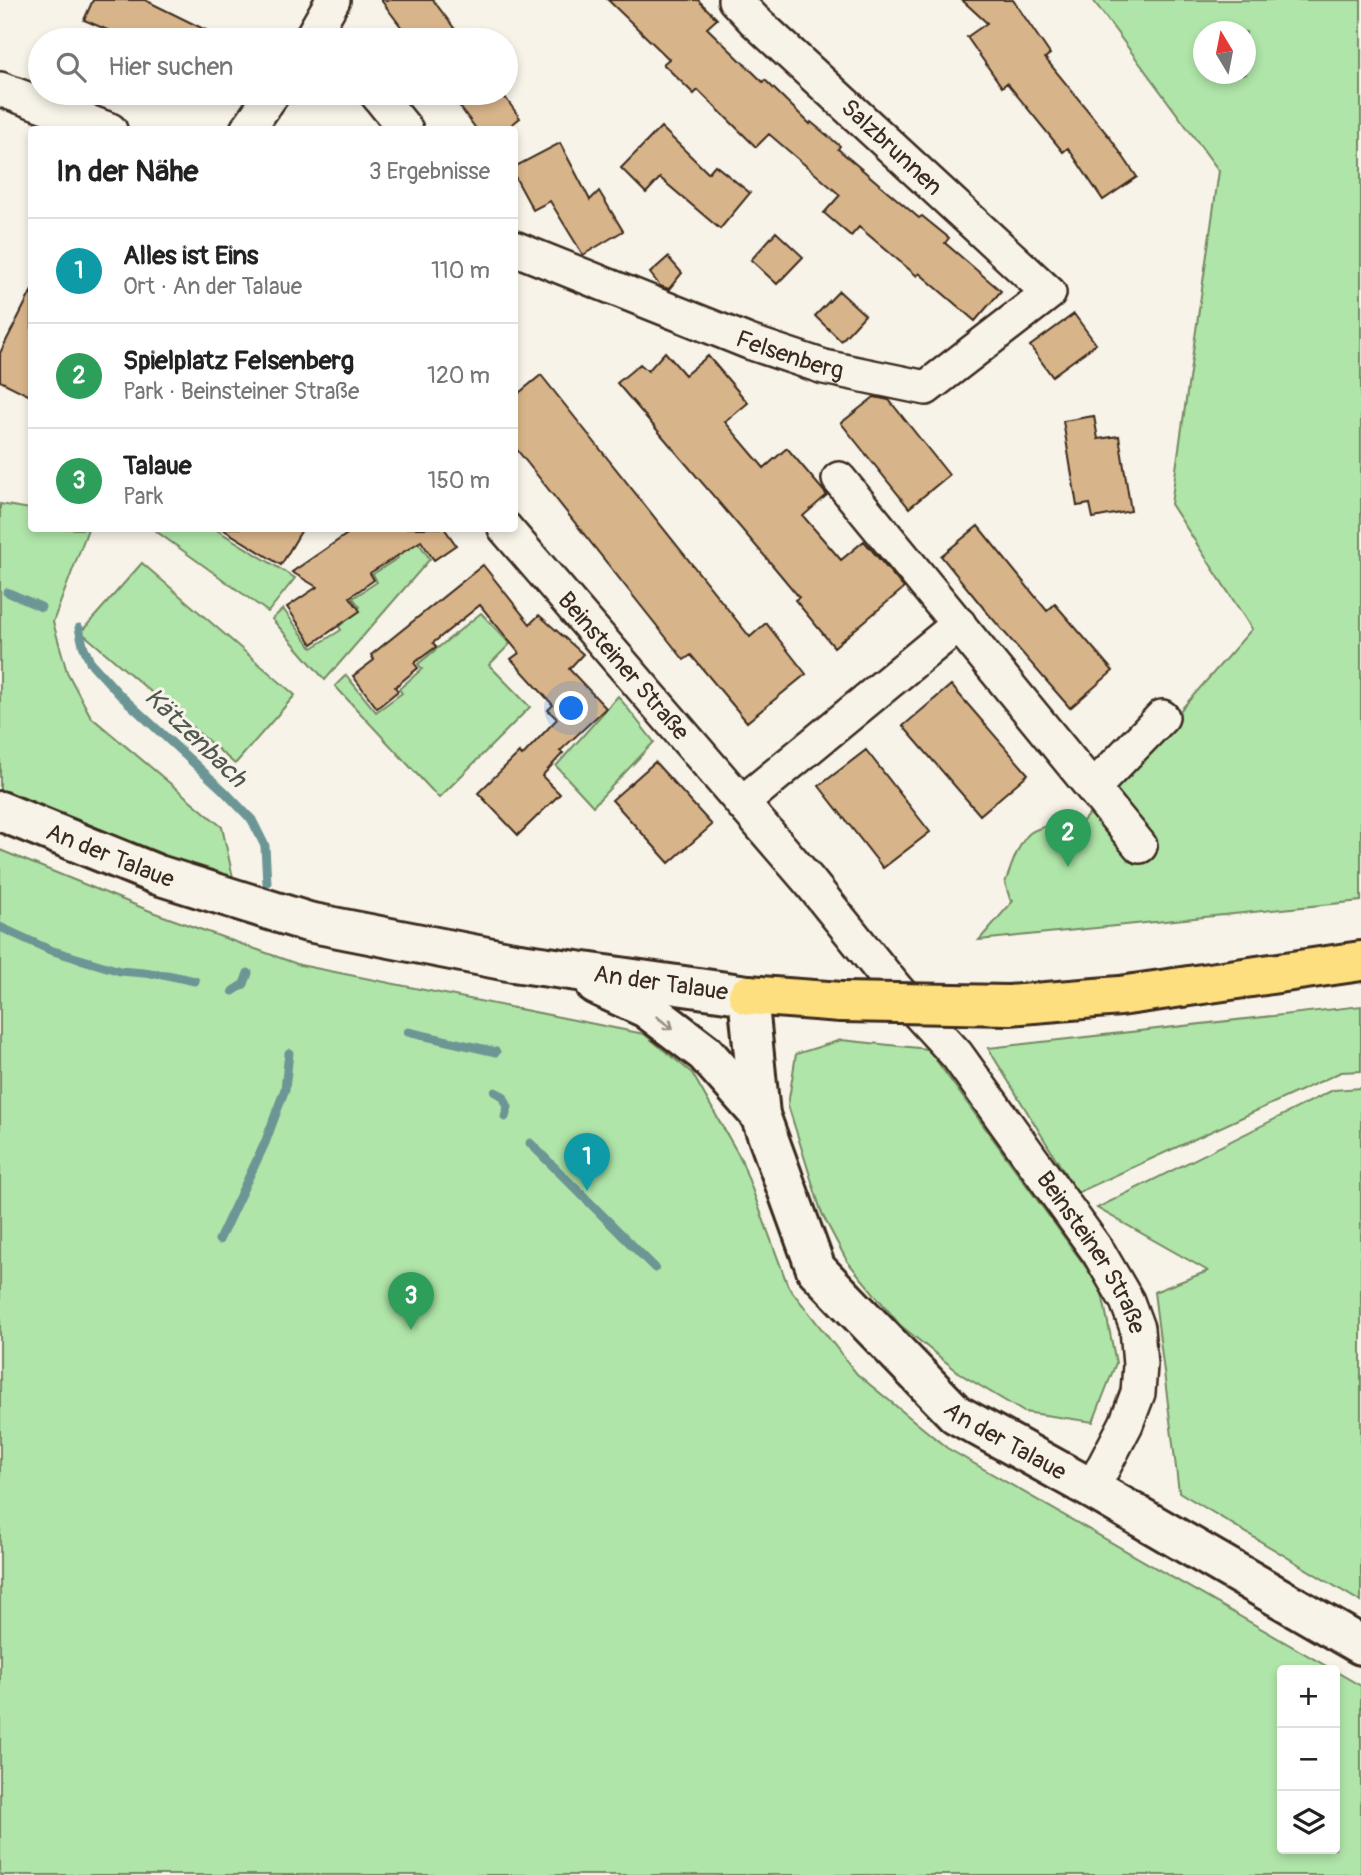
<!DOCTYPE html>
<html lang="de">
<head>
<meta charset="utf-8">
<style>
	:root { --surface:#fff; --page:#f6f6f6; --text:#222; --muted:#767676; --line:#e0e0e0; --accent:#1f6fb2 }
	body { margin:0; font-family:Pangolin,sans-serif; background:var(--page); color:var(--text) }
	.controls { position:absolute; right:21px; bottom:21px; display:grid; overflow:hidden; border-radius:7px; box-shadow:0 4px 10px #0003 }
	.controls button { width:63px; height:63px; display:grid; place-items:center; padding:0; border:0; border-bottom:2px solid var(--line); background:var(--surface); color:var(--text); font:35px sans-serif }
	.compass { position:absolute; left:1193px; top:21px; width:63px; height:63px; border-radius:50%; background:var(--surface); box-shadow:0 4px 10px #0003; rotate:350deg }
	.you { position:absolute; left:572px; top:709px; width:24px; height:24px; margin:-18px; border:5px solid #fff; border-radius:50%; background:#1a73e8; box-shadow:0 0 0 10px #1a73e833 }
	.badge { display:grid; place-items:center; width:46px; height:46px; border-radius:50%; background:var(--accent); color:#fff; font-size:23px; font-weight:700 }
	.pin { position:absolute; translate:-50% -58px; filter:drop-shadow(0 2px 4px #0008) }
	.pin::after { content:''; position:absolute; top:37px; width:24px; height:21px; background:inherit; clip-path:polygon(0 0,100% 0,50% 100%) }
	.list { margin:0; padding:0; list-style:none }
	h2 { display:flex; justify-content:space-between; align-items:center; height:91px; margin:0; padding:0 28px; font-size:30px }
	h2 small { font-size:23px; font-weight:400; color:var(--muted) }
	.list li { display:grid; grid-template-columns:46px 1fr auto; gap:21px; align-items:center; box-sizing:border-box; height:105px; padding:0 28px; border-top:2px solid var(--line) }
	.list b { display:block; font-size:26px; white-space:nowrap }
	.list p { margin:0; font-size:23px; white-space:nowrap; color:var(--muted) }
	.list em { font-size:23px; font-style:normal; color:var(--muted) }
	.icon { flex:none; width:38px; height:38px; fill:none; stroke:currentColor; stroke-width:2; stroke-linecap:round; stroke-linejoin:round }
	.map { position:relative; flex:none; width:1361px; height:1875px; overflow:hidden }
	.search { position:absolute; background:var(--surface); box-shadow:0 4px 10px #0003; left:28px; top:28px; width:490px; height:77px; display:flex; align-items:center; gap:18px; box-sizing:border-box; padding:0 24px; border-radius:38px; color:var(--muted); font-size:26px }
	.panel { position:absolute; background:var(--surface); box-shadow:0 4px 10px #0003; left:28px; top:126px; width:490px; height:406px; border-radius:7px }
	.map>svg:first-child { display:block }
	.green { fill:#afe5a8; stroke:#758863; stroke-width:2; fill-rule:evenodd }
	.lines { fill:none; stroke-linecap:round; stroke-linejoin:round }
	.stream { stroke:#6c9695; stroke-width:9 }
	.building { fill:#d8b48a; stroke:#3b2a1e; stroke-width:2 }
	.minor-casing { stroke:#3b2a1e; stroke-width:38 }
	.tertiary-casing { stroke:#3b2a1e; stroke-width:44 }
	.trunk-casing { stroke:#3b2a1e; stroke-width:44 }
	.minor { stroke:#f7f3e8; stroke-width:33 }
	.tertiary { stroke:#f7f3e8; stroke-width:38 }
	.trunk { stroke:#fedf80; stroke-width:38 }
	.trunk-bridge-casing { stroke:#3b2a1e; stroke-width:44; stroke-linecap:butt }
	.trunk-bridge { stroke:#fedf80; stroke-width:38 }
	.oneway { stroke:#998e83 }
	.labels { text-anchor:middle; stroke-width:6; stroke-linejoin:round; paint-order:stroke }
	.street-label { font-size:24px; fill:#3b2a1e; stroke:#f7f3e8 }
	.water-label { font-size:26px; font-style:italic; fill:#505750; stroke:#f7f3e8 }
</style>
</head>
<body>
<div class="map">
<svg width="1361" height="1875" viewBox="0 0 1361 1875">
	<rect width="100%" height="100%" fill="#f7f3e8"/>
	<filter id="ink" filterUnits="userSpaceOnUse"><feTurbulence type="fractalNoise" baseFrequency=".0143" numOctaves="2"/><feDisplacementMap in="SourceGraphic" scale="14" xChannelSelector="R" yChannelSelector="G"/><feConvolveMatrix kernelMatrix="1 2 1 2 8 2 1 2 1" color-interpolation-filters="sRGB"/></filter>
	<g filter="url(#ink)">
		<path class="green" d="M 1093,0 L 1361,0 L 1361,901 L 979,940 L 1013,901 L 1010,899 L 1005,883 C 1011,868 1018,843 1030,833 C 1039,826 1068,821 1079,819 L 1082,822 L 1252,629 L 1171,504 L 1219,171 ZM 1204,32 L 1246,32 L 1246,74 L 1204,74 Z
			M 0,504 L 31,509 L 32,528 L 88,529 L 53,622 L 67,672 L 91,717 L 222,827 L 234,882 L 134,850 L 0,795 Z
			M 153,529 L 215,529 L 295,578 L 268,612 Z
			M 413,535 L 430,559 L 325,680 L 272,619 L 283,609 L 312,648 L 341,630 L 336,621 L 360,607 L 353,598 L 377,582 L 373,574 L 398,558 L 392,549 Z
			M 142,563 L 295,695 L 235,764 L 81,632 Z
			M 481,613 L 510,644 L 489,665 L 530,707 L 439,798 L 335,686 L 346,675 L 376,712 L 402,693 L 399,689 L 422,669 L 418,664 Z
			M 618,696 L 654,742 L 593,806 L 556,766 Z
			M 0,850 L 155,913 L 300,965 L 644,1034 L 692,1073 L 741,1159 L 788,1286 L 857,1374 L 947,1448 L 1361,1686 L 1361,1875 L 0,1875 ZM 1282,1670 L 1335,1670 L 1335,1849 L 1282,1849 Z
			M 1361,1006 L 1361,1071 L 1341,1072 L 1077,1193 L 988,1048 Z
			M 841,1040 L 928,1049 L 1101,1288 L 1116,1363 L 1093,1422 L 1024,1412 L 962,1375 L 900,1325 L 847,1261 L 822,1214 L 788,1105 L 796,1054 Z
			M 1361,1088 L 1361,1602 L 1179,1492 L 1154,1292 L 1208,1271 L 1097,1208 L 1333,1090 Z"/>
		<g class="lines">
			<path class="stream" d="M 7,592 L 41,607
				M 79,628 L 83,645 L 90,662 L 120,695 L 223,790 L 252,820 L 265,846 L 267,883
				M 0,927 L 50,950 L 120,971 L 167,975 L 195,981
				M 233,991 L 244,984 L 248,973
				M 408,1032 L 496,1052
				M 495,1092 L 503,1096 L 508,1107 L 505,1117
				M 530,1143 L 655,1268
				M 219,1240 L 265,1143 L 285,1089 L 289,1053"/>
		</g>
		<path class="building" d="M 93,0 L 145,0 L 226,40 L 131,40 L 84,20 Z
			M 381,0 L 433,0 L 463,40 L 411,40 Z
			M 608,0 L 698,0 L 717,19 L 707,28 L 763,82 L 765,80 L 810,124 L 811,122 L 840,146 L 838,149 L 919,218 L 922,216 L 949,238 L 945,243 L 1001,291 L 975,321 L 919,273 L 917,276 L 859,227 L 851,236 L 824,213 L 840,195 L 769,134 L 756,147 L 698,90 L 694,94 L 663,64 L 669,59 Z
			M 962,0 L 1013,0 L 1050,54 L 1045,58 L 1111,139 L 1137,177 L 1103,200 L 1068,148 L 1063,152 L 1007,83 L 1002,87 L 967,37 L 987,23 Z
			M 450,93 L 502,93 L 520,118 L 505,130 L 477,130 Z
			M 661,127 L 708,173 L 715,165 L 750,193 L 720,229 L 660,178 L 646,193 L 621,168 Z
			M 560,143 L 590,200 L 599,191 L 623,231 L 583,255 L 550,201 L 533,210 L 514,175 L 514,167 Z
			M 776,232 L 803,257 L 777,284 L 751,260 Z
			M 668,257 L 682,273 L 669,289 L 660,286 L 650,273 Z
			M 32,290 L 32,397 L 0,381 L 0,353 Z
			M 839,291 L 865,315 L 841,341 L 815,316 Z
			M 1074,314 L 1096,344 L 1052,376 L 1030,346 Z
			M 665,352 L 685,375 L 708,356 L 748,403 L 725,422 L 764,468 L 787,448 L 827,495 L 803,516 L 841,560 L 864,541 L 904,588 L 834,647 L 795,600 L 799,597 L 774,567 L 617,383 L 640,364 L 648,371 Z
			M 541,375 L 750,637 L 766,623 L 806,674 L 747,722 L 691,655 L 684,660 L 514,446 L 514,397 Z
			M 874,397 L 889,400 L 949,475 L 909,508 L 841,423 Z
			M 1094,416 L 1098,439 L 1119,436 L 1131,511 L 1093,518 L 1090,504 L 1077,506 L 1063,421 Z
			M 978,526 L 1047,611 L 1055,604 L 1113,671 L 1070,708 L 985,610 L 941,556 Z
			M 221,528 L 303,528 L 281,565 Z
			M 356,528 L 444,528 L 456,545 L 434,560 L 421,541 L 370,573 L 374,580 L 350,597 L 360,611 L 312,644 L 287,607 L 317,587 L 292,572 Z
			M 483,565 L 530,624 L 539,615 L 583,654 L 569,669 L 606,708 L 560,751 L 563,753 L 542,776 L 560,794 L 518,835 L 478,793 L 519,753 L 522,756 L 557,719 L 548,710 L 553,705 L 511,659 L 519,653 L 480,605 L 433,643 L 436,647 L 414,663 L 418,668 L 395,687 L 398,691 L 377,708 L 353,676 L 374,660 L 371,655 Z
			M 951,685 L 1028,774 L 980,815 L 903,726 Z
			M 866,750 L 930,832 L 883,868 L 819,786 Z
			M 655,762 L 712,825 L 669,863 L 612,800 Z"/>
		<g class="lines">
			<defs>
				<g id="minor">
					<path d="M 310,40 L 333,0"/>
					<path d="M 0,89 L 110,130"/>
					<path d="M 376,93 L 406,130"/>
					<path d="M 247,130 L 273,93"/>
					<path id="s1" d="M 514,248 L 749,342 L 824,367 L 926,388 L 1049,293 L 754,20 L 735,0"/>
					<path d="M 839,479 L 1140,846"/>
					<path id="s2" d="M 505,528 L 809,881 L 897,990 L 957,1055 L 1099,1253 L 1127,1301 L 1137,1328 L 1140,1365 L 1138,1393 L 1126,1424 L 1092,1489"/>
					<path d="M 1093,788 L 1162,717"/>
					<path d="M 742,803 L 959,624"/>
				</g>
				<g id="tertiary">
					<path id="s3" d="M 0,811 L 158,875 L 308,922 L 513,962 L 748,995 L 760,1115 L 816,1269 L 956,1414 L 1092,1489 L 1361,1645"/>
					<path d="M 596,985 L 646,1008 L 705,1053 L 760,1115"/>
				</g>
				<path id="trunk" d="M 748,995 L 841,1002
					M 1009,1005 L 1120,996 L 1361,961"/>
			</defs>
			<use href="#minor" class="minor-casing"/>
			<use href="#tertiary" class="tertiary-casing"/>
			<use href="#trunk" class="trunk-casing"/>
			<use href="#minor" class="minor"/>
			<use href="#tertiary" class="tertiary"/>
			<use href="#trunk" class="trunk"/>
			<defs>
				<path id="trunk-bridge" d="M 841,1002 L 1009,1005"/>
			</defs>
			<use href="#trunk-bridge" class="trunk-bridge-casing"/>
			<use href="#trunk-bridge" class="trunk-bridge"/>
		</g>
		<defs><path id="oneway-shaft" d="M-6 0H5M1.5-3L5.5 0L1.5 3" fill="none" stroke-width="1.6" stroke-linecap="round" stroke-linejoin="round" transform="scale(1.75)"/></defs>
		<use class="oneway" href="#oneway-shaft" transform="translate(665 1023) rotate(37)"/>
	</g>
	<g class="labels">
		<g class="street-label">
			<text transform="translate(892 147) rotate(43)" y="8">Salzbrunnen</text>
			<text dy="8" stroke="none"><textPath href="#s1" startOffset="296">Felsenberg</textPath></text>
			<text dy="8" stroke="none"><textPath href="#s2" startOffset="182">Beinsteiner Straße</textPath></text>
			<text dy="8" stroke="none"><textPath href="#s3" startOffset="119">An der Talaue</textPath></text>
			<text dy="8" stroke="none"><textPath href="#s3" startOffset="686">An der Talaue</textPath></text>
			<text dy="8" stroke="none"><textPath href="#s2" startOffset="934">Beinsteiner Straße</textPath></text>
			<text dy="8" stroke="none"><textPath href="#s3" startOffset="1316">An der Talaue</textPath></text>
		</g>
		<g class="water-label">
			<text transform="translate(196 737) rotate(44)" y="9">Kätzenbach</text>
		</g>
	</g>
</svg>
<div class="controls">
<button>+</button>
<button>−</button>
<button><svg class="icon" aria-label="layers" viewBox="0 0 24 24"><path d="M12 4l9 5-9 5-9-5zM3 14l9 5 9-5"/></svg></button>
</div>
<svg class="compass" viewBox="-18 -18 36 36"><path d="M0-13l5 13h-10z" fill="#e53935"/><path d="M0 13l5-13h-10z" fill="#767676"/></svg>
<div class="you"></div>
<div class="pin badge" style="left:587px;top:1191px;background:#0f9aa8">1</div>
<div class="pin badge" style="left:1068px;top:867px;background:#2e9e5b">2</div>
<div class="pin badge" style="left:411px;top:1330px;background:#2e9e5b">3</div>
<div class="search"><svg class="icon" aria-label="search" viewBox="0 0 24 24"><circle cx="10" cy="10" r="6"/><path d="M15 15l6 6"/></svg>Hier suchen</div>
<section class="panel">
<h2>In der Nähe<small>3 Ergebnisse</small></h2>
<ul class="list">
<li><span class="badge" style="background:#0f9aa8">1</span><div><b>Alles ist Eins</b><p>Ort · An der Talaue</p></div><em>110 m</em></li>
<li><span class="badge" style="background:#2e9e5b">2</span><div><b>Spielplatz Felsenberg</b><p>Park · Beinsteiner Straße</p></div><em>120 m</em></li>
<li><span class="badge" style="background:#2e9e5b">3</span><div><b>Talaue</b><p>Park</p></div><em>150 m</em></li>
</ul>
</section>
</div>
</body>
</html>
